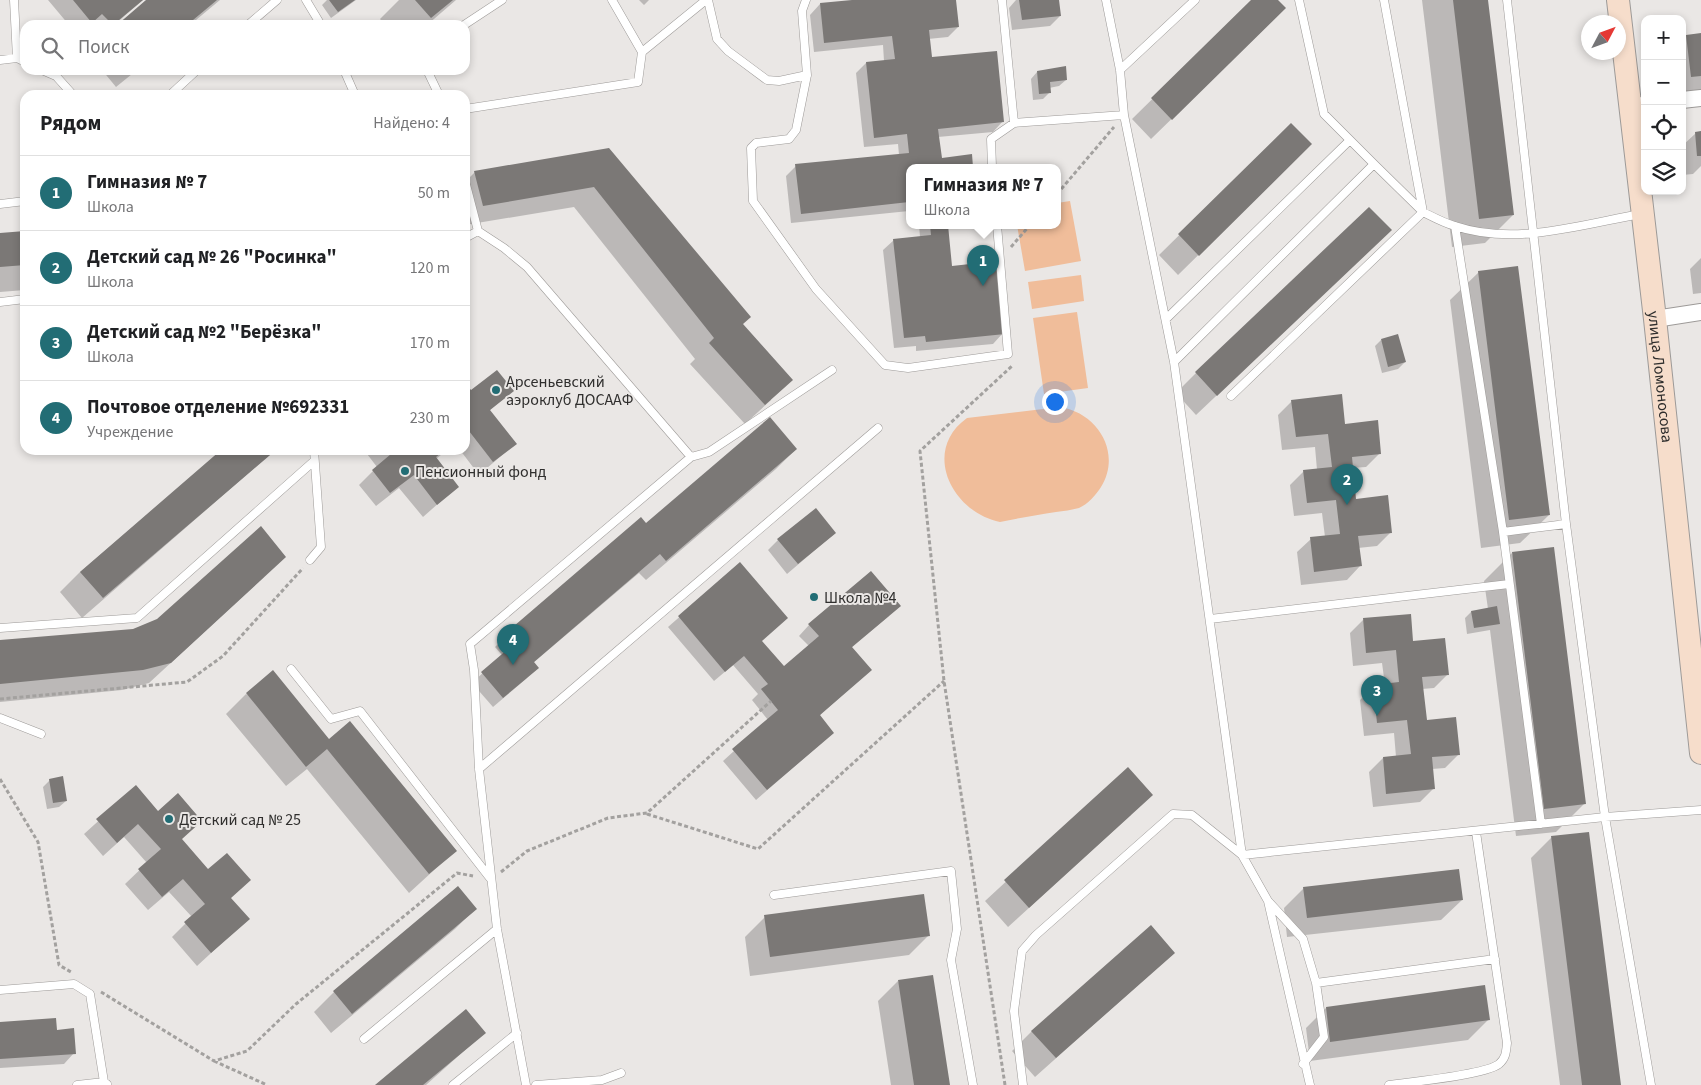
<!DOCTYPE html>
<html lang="ru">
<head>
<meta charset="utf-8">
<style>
	:root { --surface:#fff; --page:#f2f2f2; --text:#202124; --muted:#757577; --line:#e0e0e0; --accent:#226d75 }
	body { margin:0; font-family:"Source Sans 3",sans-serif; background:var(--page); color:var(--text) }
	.controls { position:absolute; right:15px; top:15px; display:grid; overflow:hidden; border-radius:10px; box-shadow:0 2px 8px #0003 }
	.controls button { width:45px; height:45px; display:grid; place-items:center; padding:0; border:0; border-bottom:1px solid var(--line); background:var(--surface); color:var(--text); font:25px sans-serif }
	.compass { position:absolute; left:1581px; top:15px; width:45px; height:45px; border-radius:50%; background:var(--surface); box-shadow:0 2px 8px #0003; rotate:49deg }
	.you { position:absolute; left:1054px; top:401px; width:18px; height:18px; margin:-12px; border:4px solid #fff; border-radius:50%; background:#1a73e8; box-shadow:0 0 0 8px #1a73e833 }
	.badge { display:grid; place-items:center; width:32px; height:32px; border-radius:50%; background:var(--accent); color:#fff; font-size:16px; font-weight:700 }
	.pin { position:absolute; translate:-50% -41px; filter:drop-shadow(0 1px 2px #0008) }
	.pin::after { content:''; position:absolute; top:26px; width:18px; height:15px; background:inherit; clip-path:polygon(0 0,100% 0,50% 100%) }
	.popup { position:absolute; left:906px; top:164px; width:155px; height:65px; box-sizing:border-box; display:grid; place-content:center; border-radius:10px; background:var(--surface); filter:drop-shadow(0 1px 4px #0005); font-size:16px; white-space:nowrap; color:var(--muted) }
	.popup b { font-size:19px; color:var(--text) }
	.popup::after { content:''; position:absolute; left:50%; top:100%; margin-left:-10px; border:10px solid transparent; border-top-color:var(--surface) }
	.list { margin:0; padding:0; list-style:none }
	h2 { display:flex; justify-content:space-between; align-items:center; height:65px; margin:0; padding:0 20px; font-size:21px }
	h2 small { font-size:16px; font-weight:400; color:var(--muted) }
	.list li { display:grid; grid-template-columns:32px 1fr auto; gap:15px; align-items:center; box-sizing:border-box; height:75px; padding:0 20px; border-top:1px solid var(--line) }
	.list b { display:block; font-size:19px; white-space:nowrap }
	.list p { margin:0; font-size:16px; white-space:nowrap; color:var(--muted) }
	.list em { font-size:16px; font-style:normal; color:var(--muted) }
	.icon { flex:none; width:28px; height:28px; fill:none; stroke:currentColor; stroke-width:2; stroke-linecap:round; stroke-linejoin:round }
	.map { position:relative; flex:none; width:1701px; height:1085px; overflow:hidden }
	.search { position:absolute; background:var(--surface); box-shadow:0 2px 8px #0003; left:20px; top:20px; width:450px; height:55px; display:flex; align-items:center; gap:12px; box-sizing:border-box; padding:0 18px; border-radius:15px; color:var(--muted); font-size:19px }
	.panel { position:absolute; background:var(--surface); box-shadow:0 2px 8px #0003; left:20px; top:90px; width:450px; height:365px; border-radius:15px }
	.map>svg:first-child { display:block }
	.green { fill:#f0bd9a }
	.shadow { fill:#0003 }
	.building { fill:#7b7876 }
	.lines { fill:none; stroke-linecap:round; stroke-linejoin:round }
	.service-casing { stroke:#9d9a98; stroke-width:9 }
	.minor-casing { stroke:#9d9a98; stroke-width:18 }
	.secondary-casing { stroke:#9d9a98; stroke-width:24 }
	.path { stroke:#a3a19f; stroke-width:3; stroke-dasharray:4 2.5; stroke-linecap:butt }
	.service { stroke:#fff; stroke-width:8 }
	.minor { stroke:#fff; stroke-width:16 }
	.secondary { stroke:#f6ddcb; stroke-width:22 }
	.poi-dot { fill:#226d75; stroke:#eae7e5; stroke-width:2 }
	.labels { text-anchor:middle; stroke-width:4; stroke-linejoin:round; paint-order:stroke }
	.street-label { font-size:16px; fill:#302f2e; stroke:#eae7e5 }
	.poi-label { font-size:16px; fill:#302f2e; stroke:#eae7e5; text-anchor:start }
</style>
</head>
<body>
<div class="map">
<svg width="1701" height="1085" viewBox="0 0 1701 1085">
	<rect width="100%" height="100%" fill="#eae7e5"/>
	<path class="green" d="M 1070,201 L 1081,261 L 1025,271 L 1017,225 L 1057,225 L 1057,203 Z
		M 1081,275 L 1084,301 L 1032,309 L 1028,282 Z
		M 1077,312 L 1088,388 L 1044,394 L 1033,318 Z
		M 1060,407 C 1098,413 1122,453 1101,487 C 1096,495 1088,504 1079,508 C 1072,510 1063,511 1056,512 C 1038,515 1019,518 1000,522 C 952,512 921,451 967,418 Z"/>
	<path class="shadow" d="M 48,0 L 143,0 L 114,25 L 69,25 Z
		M 148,0 L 220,0 L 190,25 L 118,25 Z
		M 327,0 L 356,0 L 331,18 L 322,5 Z
		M 399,0 L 456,0 L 427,25 L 385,25 L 380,19 Z
		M 639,0 L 649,0 L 644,5 Z
		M 864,0 L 955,0 L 958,27 L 948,37 L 928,39 L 931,59 L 1003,121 L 993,132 L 938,137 L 940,159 L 971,156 L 972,167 L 909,167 L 909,211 L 791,223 L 786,176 L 796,166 L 899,155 L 898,144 L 864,147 L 856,73 L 866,63 L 884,61 L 883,45 L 814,52 L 810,15 L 820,4 Z
		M 1016,0 L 1058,0 L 1060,16 L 1050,26 L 1012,30 L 1009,8 Z
		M 1253,0 L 1276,0 L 1265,28 L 1151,139 L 1132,119 Z
		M 1422,0 L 1487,0 L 1513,215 L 1485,243 L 1452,247 Z
		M 1701,35 L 1701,93 L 1682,95 L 1682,40 L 1686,36 Z
		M 102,70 L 137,70 L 116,87 Z
		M 1037,72 L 1066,80 L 1059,86 L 1049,88 L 1050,92 L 1043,99 L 1033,100 L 1031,79 Z
		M 1291,125 L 1291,164 L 1178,275 L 1159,255 Z
		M 1701,132 L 1701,166 L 1693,174 L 1682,175 L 1682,146 L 1696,133 Z
		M 609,149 L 741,325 L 771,400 L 745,424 L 690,364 L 695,359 L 574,207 L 465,225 L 465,182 L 475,172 Z
		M 919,225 L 947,225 L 951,267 L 1003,333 L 993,344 L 916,351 L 916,346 L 894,348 L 883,250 L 894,240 L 920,237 Z
		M 25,233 L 25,290 L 0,292 L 0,235 Z
		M 1370,250 L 1196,415 L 1176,393 L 1196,373 Z
		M 1701,258 L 1701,293 L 1693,294 L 1690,269 Z
		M 1479,272 L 1549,515 L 1520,543 L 1481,548 L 1450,300 Z
		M 1381,340 L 1405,362 L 1398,369 L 1382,373 L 1375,346 Z
		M 465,385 L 471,392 L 512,391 L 489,411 L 515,444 L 479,475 L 460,450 L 465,450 Z
		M 1292,401 L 1344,425 L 1380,453 L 1366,467 L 1352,468 L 1355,500 L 1391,532 L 1377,546 L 1358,548 L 1360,566 L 1347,580 L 1301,585 L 1297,552 L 1311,539 L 1325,537 L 1322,513 L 1294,516 L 1290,485 L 1304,471 L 1317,470 L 1315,447 L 1282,450 L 1278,415 Z
		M 796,449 L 776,469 L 646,580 L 639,573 L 533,663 L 527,678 L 493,707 L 472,683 L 502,655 L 495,647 L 515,627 L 646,525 Z
		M 223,450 L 275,450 L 82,618 L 60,592 L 80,572 Z
		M 364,450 L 447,450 L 436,459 L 457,487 L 423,517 L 399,488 L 376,506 L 359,485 L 377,467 Z
		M 835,533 L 787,574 L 768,550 L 778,540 Z
		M 1512,553 L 1585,803 L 1556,832 L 1516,836 L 1490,630 L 1467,634 L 1465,618 L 1471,612 L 1488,609 L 1484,581 Z
		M 740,564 L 761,641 L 783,668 L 809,646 L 799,636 L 809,625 L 889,616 L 851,648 L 870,670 L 819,716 L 833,733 L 756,800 L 723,761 L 768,720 L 752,700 L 758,694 L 733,665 L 714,681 L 668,627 Z
		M 264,577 L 149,683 L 122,690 L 0,702 L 0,641 L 133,630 Z
		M 1363,620 L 1412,642 L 1448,674 L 1434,688 L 1422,689 L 1425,721 L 1459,754 L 1445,768 L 1432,769 L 1434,788 L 1420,802 L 1373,807 L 1369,772 L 1383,758 L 1396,757 L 1394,733 L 1364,736 L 1360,700 L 1374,686 L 1385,685 L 1382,663 L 1353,666 L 1350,633 Z
		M 246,694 L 329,740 L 455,851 L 409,893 L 307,769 L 286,786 L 226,714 Z
		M 1128,769 L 1131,815 L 1008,927 L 985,901 Z
		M 50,780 L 66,801 L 59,807 L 47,809 L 43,787 Z
		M 136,787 L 248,919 L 197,966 L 172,937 L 192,917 L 169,892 L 148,910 L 125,884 L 147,863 L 124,837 L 103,856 L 84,834 Z
		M 1587,833 L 1619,1085 L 1560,1085 L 1531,858 L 1551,838 Z
		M 458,888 L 475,909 L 455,929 L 331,1033 L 314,1012 L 334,992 Z
		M 1304,888 L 1462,900 L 1441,920 L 1287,937 L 1284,908 Z
		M 765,917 L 929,935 L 909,955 L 750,976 L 745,937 Z
		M 1174,953 L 1035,1077 L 1012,1051 L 1032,1031 Z
		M 898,981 L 949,1085 L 891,1085 L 878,1001 Z
		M 1326,1008 L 1488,1020 L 1468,1040 L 1310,1061 L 1306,1028 Z
		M 0,1023 L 74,1053 L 64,1064 L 0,1068 Z
		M 484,1033 L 426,1085 L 377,1085 Z"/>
	<path class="building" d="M 73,0 L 143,0 L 113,25 L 102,14 L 92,23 Z
		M 146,0 L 217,0 L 187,25 L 117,25 Z
		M 329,0 L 355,0 L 338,12 Z
		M 415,0 L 453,0 L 431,18 Z
		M 852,0 L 956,0 L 959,27 L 929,30 L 932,57 L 997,51 L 1004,122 L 938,129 L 942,158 L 972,154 L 973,167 L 909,167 L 909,202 L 801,214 L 795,164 L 909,153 L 907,134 L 874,138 L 866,62 L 895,59 L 892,36 L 824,43 L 820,3 Z
		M 1019,0 L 1059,0 L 1061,16 L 1022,20 Z
		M 1251,0 L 1278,0 L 1286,8 L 1172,120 L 1151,98 Z
		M 1453,0 L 1488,0 L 1514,215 L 1479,219 Z
		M 1701,33 L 1701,76 L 1691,77 L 1686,35 Z
		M 1066,66 L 1067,80 L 1050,82 L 1051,93 L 1039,94 L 1037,71 Z
		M 1291,123 L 1312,144 L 1199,256 L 1178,234 Z
		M 1701,131 L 1701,156 L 1697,156 L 1695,132 Z
		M 609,148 L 751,317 L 743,324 L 793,380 L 765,405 L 709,343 L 714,338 L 594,187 L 483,206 L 474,171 Z
		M 1369,207 L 1392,230 L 1217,396 L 1195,372 Z
		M 930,225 L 948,225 L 952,266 L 997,261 L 1005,334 L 926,342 L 925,336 L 904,338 L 893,239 L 931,235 Z
		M 25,231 L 25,265 L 0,267 L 0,233 Z
		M 1518,266 L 1550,515 L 1509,520 L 1478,271 Z
		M 1398,334 L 1406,362 L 1388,367 L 1381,339 Z
		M 497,370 L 514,391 L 490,410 L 517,444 L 493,462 L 469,431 L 465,434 L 465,383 L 471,390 Z
		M 1342,394 L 1345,424 L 1378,420 L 1381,454 L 1352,457 L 1356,499 L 1388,495 L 1392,533 L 1358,536 L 1362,566 L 1314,572 L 1310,537 L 1340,534 L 1336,500 L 1307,503 L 1303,470 L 1332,467 L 1328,434 L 1296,437 L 1291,400 Z
		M 770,417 L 797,449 L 666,561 L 660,554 L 534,662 L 539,668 L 503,698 L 481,672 L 523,636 L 514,626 L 641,517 L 646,523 Z
		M 221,450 L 276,450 L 103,598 L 80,572 Z
		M 388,450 L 445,450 L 436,457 L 459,487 L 437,505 L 414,475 L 390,493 L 372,470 L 391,454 Z
		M 816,508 L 836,533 L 798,564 L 777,539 Z
		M 261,526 L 286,557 L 171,663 L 143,670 L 0,684 L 0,640 L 133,629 L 157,619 Z
		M 1554,547 L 1586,804 L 1544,809 L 1512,552 Z
		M 740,562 L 788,618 L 762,641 L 784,666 L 819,636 L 808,624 L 871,571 L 901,606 L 852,647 L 872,670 L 820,715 L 834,733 L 767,790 L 732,749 L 778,710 L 761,689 L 768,684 L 744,656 L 725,672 L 678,616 Z
		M 1497,606 L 1500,624 L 1474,628 L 1471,611 Z
		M 1411,614 L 1413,641 L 1445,638 L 1449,675 L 1422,677 L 1427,720 L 1456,717 L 1460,755 L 1432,757 L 1435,789 L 1386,794 L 1383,757 L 1411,754 L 1407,720 L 1377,723 L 1373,685 L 1399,682 L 1396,650 L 1366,653 L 1363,618 Z
		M 273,670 L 329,739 L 350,721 L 457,851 L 429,874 L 327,749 L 306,767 L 246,693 Z
		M 1128,767 L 1153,795 L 1029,908 L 1004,880 Z
		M 63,776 L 67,801 L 53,803 L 49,779 Z
		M 136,785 L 158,811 L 178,793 L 202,821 L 182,839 L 208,869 L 227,853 L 251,880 L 231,898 L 250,919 L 211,953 L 184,922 L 205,904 L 183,879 L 162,897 L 138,869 L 161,849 L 138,824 L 117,843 L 96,819 Z
		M 1589,832 L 1621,1085 L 1582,1085 L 1551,836 Z
		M 1459,869 L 1463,900 L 1307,918 L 1303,887 Z
		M 458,886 L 477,909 L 352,1014 L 333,991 Z
		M 924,894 L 930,936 L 770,957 L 764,915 Z
		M 1151,925 L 1175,953 L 1056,1058 L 1031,1031 Z
		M 933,975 L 950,1085 L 914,1085 L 898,980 Z
		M 1485,985 L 1490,1020 L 1330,1042 L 1326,1007 Z
		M 466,1009 L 486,1033 L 423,1085 L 375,1085 Z
		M 56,1018 L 57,1030 L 74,1028 L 76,1054 L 0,1059 L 0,1022 Z"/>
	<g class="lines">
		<defs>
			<path id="service" d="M 14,0 L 17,58
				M 306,0 L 321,25
				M 612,0 L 642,52
				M 708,0 L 717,39 L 728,51 L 767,80 L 779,81 L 807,75
				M 806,0 L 802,11 L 807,75 L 796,130 L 789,139 L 756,143 L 751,148 L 753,201 L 816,289 L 885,365 L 908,368 L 1008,354 L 997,225
				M 1002,0 L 1014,123
				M 1106,0 L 1120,70 L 1124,115 L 1174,362 L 1242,855 L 1268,901 L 1310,1085
				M 1384,0 L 1423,212 C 1433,217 1444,223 1455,226 C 1514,246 1580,225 1640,214
				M 1507,0 L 1566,524 L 1605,817 L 1651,1085
				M 248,25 L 277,0
				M 464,25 L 502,0
				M 0,60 L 17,58 L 25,62
				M 42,70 L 56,76 L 73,95
				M 344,70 L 355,95
				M 427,70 L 439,95
				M 1120,70 L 1195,0
				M 170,95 L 197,70
				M 465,109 L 638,82 L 642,52 L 706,0
				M 992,167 L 991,139 L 1014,123 L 1124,115
				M 465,181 L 478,231 L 465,238
				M 0,204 L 25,201
				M 1455,226 L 1503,532 L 1541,824
				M 478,231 L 504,248 L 527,267 L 691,457 L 470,644 L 474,670 L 479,769 L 497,929 L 526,1085
				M 0,302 L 25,299
				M 1166,319 L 1349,141
				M 1174,362 L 1374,164 L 1324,114 L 1299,0
				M 1231,396 L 1423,212 L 1374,164
				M 691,457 L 709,452 L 832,370
				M 1503,532 L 1566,524
				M 310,560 L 321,547 L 314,450
				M 1210,619 L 1509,584
				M 0,628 L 137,618 L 314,461
				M 291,669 L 331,719 L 360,711 L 490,878
				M 0,718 L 41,734
				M 479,769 L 878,428
				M 774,895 L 951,871 L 957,929 L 951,960 L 973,1085
				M 1269,902 L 1303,939 L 1316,983 L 1324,1037 L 1303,1064
				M 1316,983 L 1495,959
				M 0,990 L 74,984 L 90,994 L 104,1082
				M 364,1039 L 497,929
				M 77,1085 L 104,1082 L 107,1084
				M 453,1085 L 517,1033
				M 536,1085 L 602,1080 L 621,1073
				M 1023,1085 L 1014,1011 L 1022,951 L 1036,935 L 1173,814 L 1192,815 L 1242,855 L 1605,817 L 1701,810
				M 1389,1085 C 1410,1082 1485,1075 1499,1064 C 1506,1058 1506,1052 1507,1043 L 1476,832"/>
			<path id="minor" d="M 1682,100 L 1701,98
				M 1630,106 L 1645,105
				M 1655,319 L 1701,312"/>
			<g id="secondary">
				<path id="s1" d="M 1618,0 L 1655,319 L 1701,753"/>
			</g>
		</defs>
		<use href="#service" class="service-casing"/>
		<use href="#minor" class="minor-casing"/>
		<use href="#secondary" class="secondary-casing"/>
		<path class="path" d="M 1057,194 L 1114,127
			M 1011,247 L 1030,225
			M 0,699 L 187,682 L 223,656 L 303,568
			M 0,779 L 38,842 L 59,965 L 71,972
			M 647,814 L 758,849 L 944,681
			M 501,872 L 527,851 L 608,818 L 647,813 L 771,701
			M 101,992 L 214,1061 L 247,1051 L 296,1004 L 457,873 L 473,876
			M 214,1061 L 267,1085
			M 1005,1085 L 944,681 L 920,451 L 1012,366"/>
		<use href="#service" class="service"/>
		<use href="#minor" class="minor"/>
		<use href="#secondary" class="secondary"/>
	</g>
	<g class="poi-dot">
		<circle cx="496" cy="390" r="5"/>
		<circle cx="405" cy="471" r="5"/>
		<circle cx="814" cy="597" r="5"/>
		<circle cx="169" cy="819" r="5"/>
	</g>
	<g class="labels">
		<g class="street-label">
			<text dy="6" stroke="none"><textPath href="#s1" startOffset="379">улица Ломоносова</textPath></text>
		</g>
		<g class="poi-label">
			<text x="506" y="387">Арсеньевский<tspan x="506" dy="18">аэроклуб ДОСААФ</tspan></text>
			<text x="415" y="477">Пенсионный фонд</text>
			<text x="824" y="603">Школа №4</text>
			<text x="179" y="825">Детский сад № 25</text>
		</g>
	</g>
</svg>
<div class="controls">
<button>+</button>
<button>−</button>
<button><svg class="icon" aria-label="locate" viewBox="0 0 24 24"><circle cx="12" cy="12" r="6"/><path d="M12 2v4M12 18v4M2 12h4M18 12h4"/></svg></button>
<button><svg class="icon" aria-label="layers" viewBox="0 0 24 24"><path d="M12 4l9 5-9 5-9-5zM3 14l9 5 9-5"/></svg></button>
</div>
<svg class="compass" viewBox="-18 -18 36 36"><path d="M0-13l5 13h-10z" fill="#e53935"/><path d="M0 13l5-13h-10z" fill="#757577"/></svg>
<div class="you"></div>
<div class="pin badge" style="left:983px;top:286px">1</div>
<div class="popup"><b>Гимназия № 7</b>Школа</div>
<div class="pin badge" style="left:1347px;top:505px">2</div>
<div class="pin badge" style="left:1377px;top:716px">3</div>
<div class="pin badge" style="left:513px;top:665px">4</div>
<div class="search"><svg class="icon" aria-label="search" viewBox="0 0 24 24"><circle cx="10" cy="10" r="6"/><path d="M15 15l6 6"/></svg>Поиск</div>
<section class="panel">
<h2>Рядом<small>Найдено: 4</small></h2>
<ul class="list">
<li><span class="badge">1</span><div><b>Гимназия № 7</b><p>Школа</p></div><em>50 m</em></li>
<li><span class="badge">2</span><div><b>Детский сад № 26 &quot;Росинка&quot;</b><p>Школа</p></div><em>120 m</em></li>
<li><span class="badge">3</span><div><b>Детский сад №2 &quot;Берёзка&quot;</b><p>Школа</p></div><em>170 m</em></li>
<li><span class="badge">4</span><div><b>Почтовое отделение №692331</b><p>Учреждение</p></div><em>230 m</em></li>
</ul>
</section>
</div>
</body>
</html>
